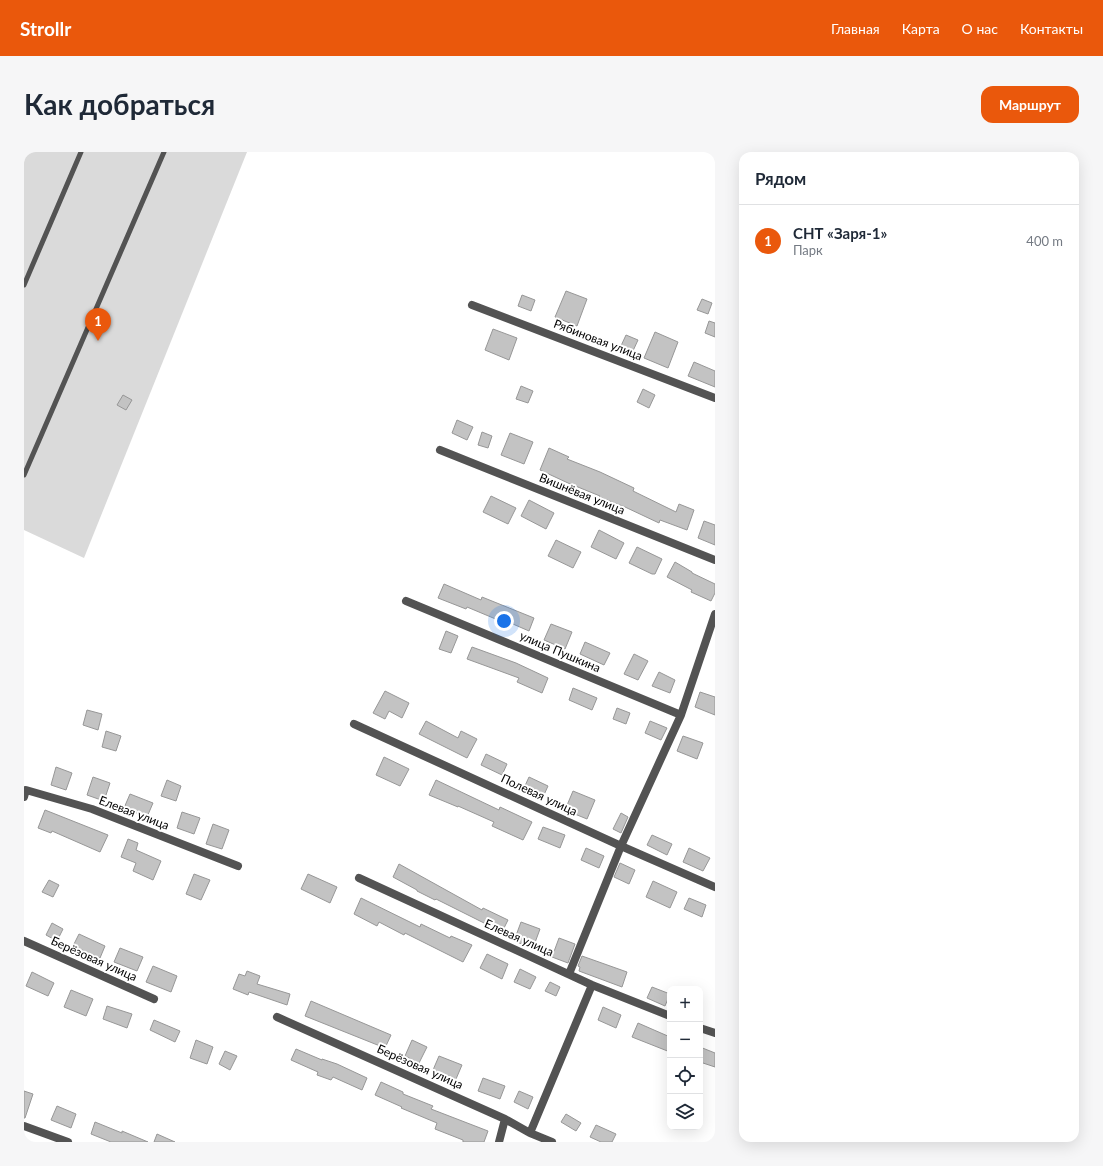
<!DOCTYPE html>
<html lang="ru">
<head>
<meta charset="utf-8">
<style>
	:root { --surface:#fff; --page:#f6f6f7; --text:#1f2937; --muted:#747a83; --line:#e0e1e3; --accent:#ea580c }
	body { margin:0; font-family:Lato,sans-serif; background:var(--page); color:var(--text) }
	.controls { position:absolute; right:12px; bottom:12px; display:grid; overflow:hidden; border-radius:8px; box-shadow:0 4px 16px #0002 }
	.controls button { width:36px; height:36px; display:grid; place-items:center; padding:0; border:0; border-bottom:1px solid var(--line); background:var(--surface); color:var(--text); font:20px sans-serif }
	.you { position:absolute; left:480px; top:469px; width:14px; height:14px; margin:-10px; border:3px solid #fff; border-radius:50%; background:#1a73e8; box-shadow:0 0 0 6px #1a73e833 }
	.badge { display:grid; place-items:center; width:26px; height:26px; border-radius:50%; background:var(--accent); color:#fff; font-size:13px; font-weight:700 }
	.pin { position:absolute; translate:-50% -33px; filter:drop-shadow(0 1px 2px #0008) }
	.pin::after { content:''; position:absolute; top:21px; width:14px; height:12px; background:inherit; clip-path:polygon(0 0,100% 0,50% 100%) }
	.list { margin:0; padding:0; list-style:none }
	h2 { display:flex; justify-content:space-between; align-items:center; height:52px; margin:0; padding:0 16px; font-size:17px }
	h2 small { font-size:13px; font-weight:400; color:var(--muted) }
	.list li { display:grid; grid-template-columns:26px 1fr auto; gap:12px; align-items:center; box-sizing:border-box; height:72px; padding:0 16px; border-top:1px solid var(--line) }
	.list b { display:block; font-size:15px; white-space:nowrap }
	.list p { margin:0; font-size:13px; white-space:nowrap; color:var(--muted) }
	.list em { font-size:13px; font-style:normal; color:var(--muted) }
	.icon { flex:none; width:22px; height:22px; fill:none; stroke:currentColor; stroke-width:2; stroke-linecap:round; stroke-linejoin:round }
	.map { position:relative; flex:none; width:691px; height:990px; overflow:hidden; border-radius:12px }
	header { display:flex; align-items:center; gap:24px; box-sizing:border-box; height:56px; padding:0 20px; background:var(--accent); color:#fff }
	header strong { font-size:19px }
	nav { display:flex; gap:22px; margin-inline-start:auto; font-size:14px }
	.intro { display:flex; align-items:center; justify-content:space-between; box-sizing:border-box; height:96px; padding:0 24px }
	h1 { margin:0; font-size:28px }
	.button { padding:10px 18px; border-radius:12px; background:var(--accent); color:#fff; font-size:14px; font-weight:700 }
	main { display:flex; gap:24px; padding:0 24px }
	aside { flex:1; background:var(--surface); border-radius:12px; box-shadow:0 4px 16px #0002 }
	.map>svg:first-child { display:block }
	.green { fill:#dadada }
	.building { fill:#c3c3c3; stroke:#979797 }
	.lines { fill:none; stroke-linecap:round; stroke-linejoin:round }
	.lane { stroke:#535353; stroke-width:5 }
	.street { stroke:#535353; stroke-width:8 }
	.labels { text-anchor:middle; stroke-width:4; stroke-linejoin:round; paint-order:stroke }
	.street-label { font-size:12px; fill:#000; stroke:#fff }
</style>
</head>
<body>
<header>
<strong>Strollr</strong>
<nav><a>Главная</a><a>Карта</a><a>О нас</a><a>Контакты</a></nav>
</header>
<div class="intro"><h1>Как добраться</h1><a class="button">Маршрут</a></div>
<main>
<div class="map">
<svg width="691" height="990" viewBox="0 0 691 990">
	<rect width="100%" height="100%" fill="#fff"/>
	<path class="green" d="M 0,0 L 223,0 L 60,406 L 0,378 Z"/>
	<path class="building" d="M 542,139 L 563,147 L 553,174 L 531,165 Z
		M 498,143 L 511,148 L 507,159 L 494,154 Z
		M 678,147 L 688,151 L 684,162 L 673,158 Z
		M 685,169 L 691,171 L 691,185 L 681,181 Z
		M 469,177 L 493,186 L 485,208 L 461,198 Z
		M 631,180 L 654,190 L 644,216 L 620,206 Z
		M 602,183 L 614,188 L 608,201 L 596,196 Z
		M 670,210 L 691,219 L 691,235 L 664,224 Z
		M 497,234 L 509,239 L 504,251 L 492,247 Z
		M 619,237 L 631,243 L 625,256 L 613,250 Z
		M 99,243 L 108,248 L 102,258 L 93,253 Z
		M 433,268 L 449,275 L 443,288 L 428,281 Z
		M 458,280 L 468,284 L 464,296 L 454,293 Z
		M 486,281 L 509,290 L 500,312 L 477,303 Z
		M 525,296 L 545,305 L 543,307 L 576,320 L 610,336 L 609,339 L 652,360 L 655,352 L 670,358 L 663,378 L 636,368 L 635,371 L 601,355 L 575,345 L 576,344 L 544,331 L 516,318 Z
		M 467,344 L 492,356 L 484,372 L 459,360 Z
		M 505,348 L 530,361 L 522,377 L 497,364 Z
		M 680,369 L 691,373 L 691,393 L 674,386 Z
		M 575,378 L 600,391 L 592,407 L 567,395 Z
		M 532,388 L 557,400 L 549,416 L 524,404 Z
		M 613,395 L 638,407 L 631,422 L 628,422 L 605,411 Z
		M 651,410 L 668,420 L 668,421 L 691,432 L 691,441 L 687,449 L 667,440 L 668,438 L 643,425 Z
		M 420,432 L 457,448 L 458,445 L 510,466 L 505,479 L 475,466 L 474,468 L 443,455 L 442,457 L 414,446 Z
		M 527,472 L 548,480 L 541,497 L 520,488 Z
		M 422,479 L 434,484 L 427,501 L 415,497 Z
		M 561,490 L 586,501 L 580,513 L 556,502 Z
		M 448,495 L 492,511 L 524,526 L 518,541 L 493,530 L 495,526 L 443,507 Z
		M 610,502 L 624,509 L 614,528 L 600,522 Z
		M 635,520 L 651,528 L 646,541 L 628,534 Z
		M 549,536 L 573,546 L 568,558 L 545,548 Z
		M 361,539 L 385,551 L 378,566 L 365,559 L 361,567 L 349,561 Z
		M 676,540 L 691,545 L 691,563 L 671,555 Z
		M 593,556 L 606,561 L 602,572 L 589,567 Z
		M 63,558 L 78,562 L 74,578 L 59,573 Z
		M 402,569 L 434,586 L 437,579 L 453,587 L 443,606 L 395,582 Z
		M 626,569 L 643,576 L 637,588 L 621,581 Z
		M 82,579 L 97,584 L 92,599 L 78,595 Z
		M 659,584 L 679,591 L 673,607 L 653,599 Z
		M 462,602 L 483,612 L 478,623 L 457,613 Z
		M 360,605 L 385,617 L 376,634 L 352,623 Z
		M 32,615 L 48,621 L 42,638 L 27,633 Z
		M 69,625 L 86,631 L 80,649 L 63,643 Z
		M 505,625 L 524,634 L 519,645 L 500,636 Z
		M 143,628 L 157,634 L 152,649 L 137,644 Z
		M 412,628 L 475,658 L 476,655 L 508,670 L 499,688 L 468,674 L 470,670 L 434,654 L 434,655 L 405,643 Z
		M 549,639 L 571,648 L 563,667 L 541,658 Z
		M 106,642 L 129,651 L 123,665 L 100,656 Z
		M 21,658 L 84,683 L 76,700 L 28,679 L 27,681 L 14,676 Z
		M 158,660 L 176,666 L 170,682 L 153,676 Z
		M 597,661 L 604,665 L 597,681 L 589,677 Z
		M 189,672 L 205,678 L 198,697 L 182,692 Z
		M 519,675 L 541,683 L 536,696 L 514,687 Z
		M 628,683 L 648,692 L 643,703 L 623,693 Z
		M 104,687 L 114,691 L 112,698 L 137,709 L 129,728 L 109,719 L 112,711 L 97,705 Z
		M 562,696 L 580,704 L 575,716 L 557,708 Z
		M 665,696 L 686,706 L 679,719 L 659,710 Z
		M 596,711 L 611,718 L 605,732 L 590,725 Z
		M 375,712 L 458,758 L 459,756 L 484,768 L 478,780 L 412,747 L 411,748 L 393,739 L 393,738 L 369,725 Z
		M 170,722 L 186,728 L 177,748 L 162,742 Z
		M 284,722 L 313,735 L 306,751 L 277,737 Z
		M 25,728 L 35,733 L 29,745 L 18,740 Z
		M 629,729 L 653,740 L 646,756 L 622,745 Z
		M 337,746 L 396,775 L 397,772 L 426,786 L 427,784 L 448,793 L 439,810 L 381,781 L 380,783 L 355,770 L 353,774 L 330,762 Z
		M 665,746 L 682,753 L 678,765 L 660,757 Z
		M 497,770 L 516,777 L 509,796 L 490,789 Z
		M 28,771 L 39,777 L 33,789 L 22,783 Z
		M 55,782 L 81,794 L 76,806 L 49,794 Z
		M 535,786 L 551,792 L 544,811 L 528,805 Z
		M 96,796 L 119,805 L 113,819 L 90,810 Z
		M 463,802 L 484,812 L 478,827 L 456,816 Z
		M 558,804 L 603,820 L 598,835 L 555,819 L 556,815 L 554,814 Z
		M 129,814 L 153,824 L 147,840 L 122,830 Z
		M 496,817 L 512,825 L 506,837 L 490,830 Z
		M 223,819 L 236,824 L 233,832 L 266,842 L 263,853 L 225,840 L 224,843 L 209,837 L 215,822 L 221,824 Z
		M 8,820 L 30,831 L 24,844 L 2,834 Z
		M 526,830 L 536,835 L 532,844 L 521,839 Z
		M 628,835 L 646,842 L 641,854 L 623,846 Z
		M 47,838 L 69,847 L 62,864 L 40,855 Z
		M 287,849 L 367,883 L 361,896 L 281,864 Z
		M 83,854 L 108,862 L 103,876 L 79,867 Z
		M 579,855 L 597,863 L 592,876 L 574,868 Z
		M 130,868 L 156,879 L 151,890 L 126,878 Z
		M 614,871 L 646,885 L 646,900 L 608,885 Z
		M 172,888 L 189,895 L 183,912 L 166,906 Z
		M 388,888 L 403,895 L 395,911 L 381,904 Z
		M 676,895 L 691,901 L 691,915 L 676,910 Z
		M 272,897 L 298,908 L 298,907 L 313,912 L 343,926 L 338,938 L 309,925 L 307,928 L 293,923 L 294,920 L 267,908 Z
		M 201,899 L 213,904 L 206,918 L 195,912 Z
		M 415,904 L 438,913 L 432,927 L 409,918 Z
		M 459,926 L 481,934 L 476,947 L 454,939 Z
		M 357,930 L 379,940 L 379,942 L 409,954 L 407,957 L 464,979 L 460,990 L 439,990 L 439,988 L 411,977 L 413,971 L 377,956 L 378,955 L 351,943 Z
		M 0,939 L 9,942 L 1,966 L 0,966 Z
		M 495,939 L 509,945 L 504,957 L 490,950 Z
		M 33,954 L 52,962 L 47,976 L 27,968 Z
		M 542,962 L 557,971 L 552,979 L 537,970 Z
		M 71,970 L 98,981 L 98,979 L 124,990 L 87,990 L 67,982 Z
		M 572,973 L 592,982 L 588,990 L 577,990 L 566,985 Z
		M 133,982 L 151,990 L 130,990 Z"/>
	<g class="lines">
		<path class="lane" d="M 0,133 L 57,0
			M 0,323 L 140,0"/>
		<path class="street" d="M 448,153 L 691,246
			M 416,298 L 691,408
			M 382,449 L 657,563
			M 330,572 L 597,694 L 691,735
			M 0,645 L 2,638 L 68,657 L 214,714
			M 335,726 L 568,833 L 646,864
			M 0,789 L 130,847
			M 545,822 L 597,694 L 657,563 L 691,462
			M 253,865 L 481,967 L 506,981 L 528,990
			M 676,876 L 691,881
			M 0,974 L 44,990
			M 506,981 L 568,833
			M 475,990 L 481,967"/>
	</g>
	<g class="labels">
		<g class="street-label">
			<text transform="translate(574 188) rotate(21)" y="4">Рябиновая улица</text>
			<text transform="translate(558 342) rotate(22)" y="4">Вишнёвая улица</text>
			<text transform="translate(536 500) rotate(23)" y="4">улица Пушкина</text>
			<text transform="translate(515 643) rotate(25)" y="4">Полевая улица</text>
			<text transform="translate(110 661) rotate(21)" y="4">Елевая улица</text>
			<text transform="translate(495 786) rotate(24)" y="4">Елевая улица</text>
			<text transform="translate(70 807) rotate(24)" y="4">Берёзовая улица</text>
			<text transform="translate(396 915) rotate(24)" y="4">Берёзовая улица</text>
		</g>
	</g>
</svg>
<div class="controls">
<button>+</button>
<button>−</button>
<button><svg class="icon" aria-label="locate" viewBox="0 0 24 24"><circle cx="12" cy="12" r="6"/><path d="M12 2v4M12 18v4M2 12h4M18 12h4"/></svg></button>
<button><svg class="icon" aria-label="layers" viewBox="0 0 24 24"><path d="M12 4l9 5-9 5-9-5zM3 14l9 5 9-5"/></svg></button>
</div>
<div class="you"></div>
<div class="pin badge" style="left:74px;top:189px">1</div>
</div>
<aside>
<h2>Рядом<small></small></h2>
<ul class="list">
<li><span class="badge">1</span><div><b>СНТ «Заря-1»</b><p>Парк</p></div><em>400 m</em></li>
</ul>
</aside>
</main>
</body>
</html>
